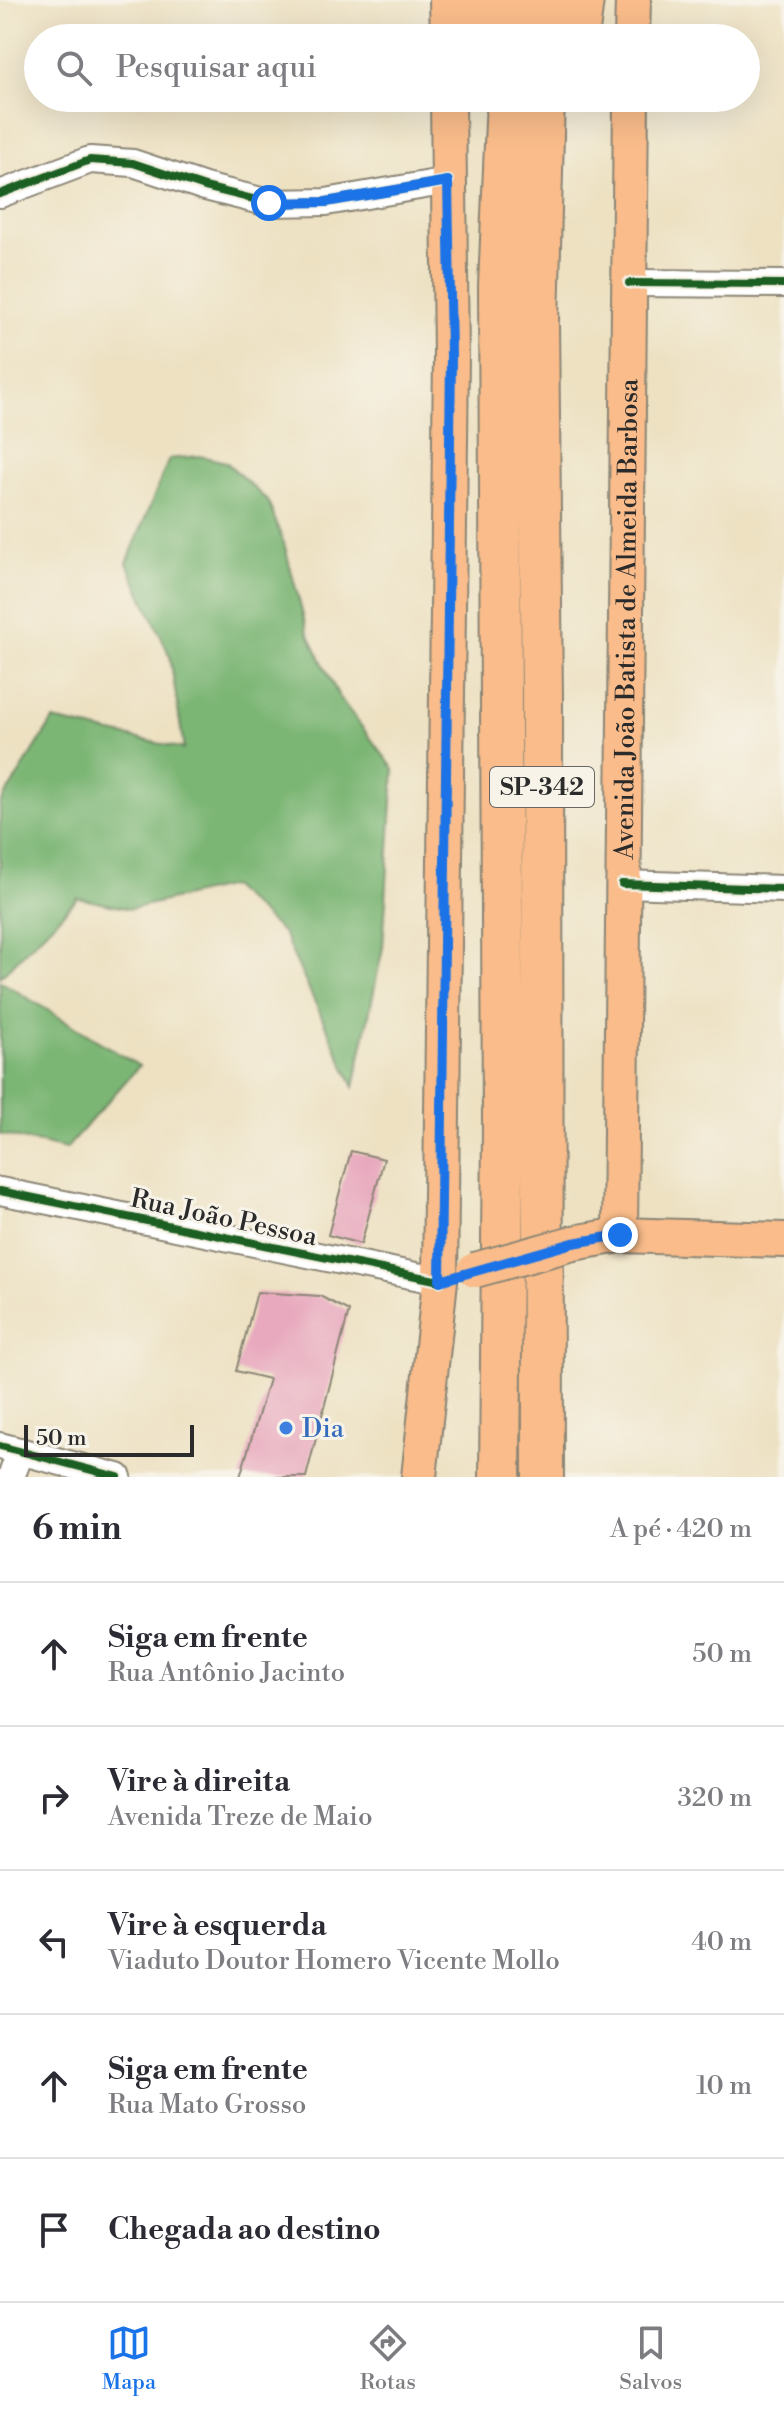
<!DOCTYPE html>
<html lang="pt">
<head>
<meta charset="utf-8">
<style>
	:root { --surface:#fff; --page:#f2f2f3; --text:#2b2b33; --muted:#7c7c81; --line:#e1e1e2; --accent:#1a73e8 }
	body { margin:0; font-family:"Libre Bodoni",serif; background:var(--page); color:var(--text) }
	.scale { position:absolute; left:24px; bottom:20px; width:170px; box-sizing:border-box; padding-left:8px; border:4px solid #2b2b2b; border-top:0; font-size:22px; line-height:28px; white-space:nowrap; color:#2b2b2b; -webkit-text-stroke:6px #f7f3e8; paint-order:stroke }
	.stop { position:absolute; width:24px; height:24px; margin:-18px; border:6px solid #1a73e8; border-radius:50%; background:#fff }
	.stop.end { background:#1a73e8; border-color:#fff; box-shadow:0 2px 8px #0008 }
	.list { margin:0; padding:0; list-style:none }
	h2 { display:flex; justify-content:space-between; align-items:center; height:104px; margin:0; padding:0 32px; font-size:34px }
	h2 small { font-size:26px; font-weight:400; color:var(--muted) }
	.list li { display:grid; grid-template-columns:52px 1fr auto; gap:24px; align-items:center; box-sizing:border-box; height:144px; padding:0 32px; border-top:2px solid var(--line) }
	.list b { display:block; font-size:30px; white-space:nowrap }
	.list p { margin:0; font-size:26px; white-space:nowrap; color:var(--muted) }
	.list em { font-size:26px; font-style:normal; color:var(--muted) }
	.icon { flex:none; width:44px; height:44px; fill:none; stroke:currentColor; stroke-width:2; stroke-linecap:round; stroke-linejoin:round }
	.map { position:relative; flex:none; width:784px; height:1477px; overflow:hidden }
	.search { position:absolute; background:var(--surface); box-shadow:0 8px 32px #0002; left:24px; right:24px; top:24px; height:88px; display:flex; align-items:center; gap:20px; box-sizing:border-box; padding:0 28px; border-radius:44px; color:var(--muted); font-size:30px }
	.sheet { height:824px; background:var(--surface) }
	nav { display:flex; justify-content:space-around; align-items:center; box-sizing:border-box; height:112px; border-top:2px solid var(--line); background:var(--surface); font-size:22px; color:var(--muted) }
	nav a { display:grid; justify-items:center; gap:4px }
	nav .on { color:var(--accent) }
	.map>svg:first-child { display:block }
	.forest { fill:#7cb675; stroke:#547050; stroke-width:2 }
	.building { fill:#e8a9be }
	.lines { fill:none; stroke-linecap:round; stroke-linejoin:round }
	.minor-casing { stroke:#8c8676; stroke-width:30 }
	.major-casing { stroke:#8c8676; stroke-width:38 }
	.highway-casing { stroke:#8c8676; stroke-width:44 }
	.minor { stroke:#fff; stroke-width:26 }
	.major { stroke:#f9bc8a; stroke-width:34 }
	.highway { stroke:#f9bc8a; stroke-width:40 }
	.major-bridge-casing { stroke:#8c8676; stroke-width:38; stroke-linecap:butt }
	.major-bridge { stroke:#f9bc8a; stroke-width:34 }
	.cycleway-casing { stroke:#f7f3e8; stroke-width:13 }
	.cycleway { stroke:#1b5e20; stroke-width:8 }
	.route { stroke:#1a73e8; stroke-width:10 }
	.shop-dot { fill:#3f7fe0; stroke:#f7f3e8; stroke-width:3 }
	.labels { text-anchor:middle; stroke-width:6; stroke-linejoin:round; paint-order:stroke }
	.shield { fill:#f7f3e8; stroke:#686764; stroke-width:2 }
	.shield-label { font-size:24px; font-weight:bold; fill:#2b2b2b }
	.street-label { font-size:26px; fill:#2b2b2b; stroke:#f7f3e8 }
	.shop-label { font-size:26px; fill:#366cbe; stroke:#f7f3e8; text-anchor:start }
</style>
</head>
<body>
<div class="map">
<svg width="784" height="1477" viewBox="0 0 784 1477">
	<rect width="100%" height="100%" fill="#f7f3e8"/>
	<filter id="ink" filterUnits="userSpaceOnUse"><feTurbulence type="fractalNoise" baseFrequency=".0125" numOctaves="2"/><feDisplacementMap in="SourceGraphic" scale="16" xChannelSelector="R" yChannelSelector="G"/><feConvolveMatrix kernelMatrix="1 2 1 2 8 2 1 2 1" color-interpolation-filters="sRGB"/></filter>
	<filter id="wash" filterUnits="userSpaceOnUse"><feTurbulence type="fractalNoise" baseFrequency=".006" numOctaves="4" result="noise"/><feDisplacementMap in="SourceGraphic" scale="32" xChannelSelector="R" yChannelSelector="G"/><feGaussianBlur stdDeviation="1.8" result="paint"/><feColorMatrix in="noise" values="0 0 0 0 0 0 0 0 0 0 0 0 0 0 0 0 0 1.4 0 .05"/><feComposite in="paint" operator="in"/></filter>
	<g filter="url(#wash)">
		<rect width="100%" height="100%" fill="#ede1c2"/>
		<path class="forest" d="M 199,456 L 226,462 L 268,501 L 285,547 L 307,631 L 339,697 L 394,769 L 383,947 L 354,1087 L 283,933 L 230,886 L 130,909 L 78,898 L 0,977 L 0,804 L 53,720 L 184,749 L 170,656 L 127,563 L 169,459 Z
			M 0,981 L 139,1066 L 66,1149 L 0,1134 Z"/>
		<g id="blocks">
			<path class="building" d="M 351,1151 L 384,1159 L 361,1244 L 328,1235 Z
				M 257,1292 L 320,1296 L 349,1311 L 306,1477 L 240,1477 L 269,1379 L 236,1371 Z"/>
		</g>
	</g>
	<g filter="url(#ink)">
		<use href="#blocks" fill-opacity="0" stroke="#8c8676" stroke-width="2"/>
		<g class="lines">
			<defs>
				<path id="minor" d="M 0,194 L 90,160 L 133,163 L 205,187 L 269,203 L 326,202 L 448,181
					M 629,283 L 784,284
					M 622,884 L 784,889
					M 0,1191 L 440,1281
					M 0,1446 L 118,1477
					M 11,1477 L 21,1451"/>
				<g id="major">
					<path d="M 447,0 L 448,38"/>
					<path d="M 632,38 L 633,0"/>
					<path id="s1" d="M 620,1235 L 631,98"/>
					<path d="M 573,1243 L 620,1235 L 784,1240"/>
					<path d="M 419,1477 L 440,1281 L 451,357 L 448,98"/>
				</g>
				<path id="highway" d="M 483,0 L 484,38
					M 510,38 L 512,0
					M 545,38 L 547,0
					M 578,38 L 583,0
					M 500,1477 L 503,1125 L 499,286 L 507,98
					M 543,1477 L 542,696 L 538,322 L 544,98"/>
			</defs>
			<use href="#minor" class="minor-casing"/>
			<use href="#major" class="major-casing"/>
			<use href="#highway" class="highway-casing"/>
			<use href="#minor" class="minor"/>
			<use href="#major" class="major"/>
			<use href="#highway" class="highway"/>
			<defs>
				<path id="major-bridge" d="M 475,1270 L 573,1243"/>
			</defs>
			<use href="#major-bridge" class="major-bridge-casing"/>
			<use href="#major-bridge" class="major-bridge"/>
			<defs>
				<path id="cycleway" d="M 0,194 L 90,160 L 133,163 L 205,187 L 269,203 L 326,202 L 448,181
					M 629,283 L 784,284
					M 622,884 L 784,889
					M 0,1191 L 440,1281
					M 0,1446 L 118,1477"/>
			</defs>
			<use href="#cycleway" class="cycleway-casing"/>
			<use href="#cycleway" class="cycleway"/>
		</g>
	</g>
	<g class="lines" filter="url(#ink)">
		<path class="route" d="M 269,203 L 326,202 L 448,181 L 451,357 L 440,1281 L 573,1243 L 620,1235"/>
	</g>
	<circle class="shop-dot" cx="286" cy="1428" r="8"/>
	<g class="labels">
		<rect class="shield" x="490" y="767" width="104" height="40" rx="6"/>
		<g class="shield-label">
			<text x="542" y="795">SP-342</text>
		</g>
		<g class="street-label">
			<text dy="9" stroke="none"><textPath href="#s1" startOffset="616">Avenida João Batista de Almeida Barbosa</textPath></text>
			<text transform="translate(224 1217) rotate(12)" y="9">Rua João Pessoa</text>
		</g>
		<g class="shop-label">
			<text x="302" y="1437">Dia</text>
		</g>
	</g>
</svg>
<div class="scale">50 m</div>
<div class="stop" style="left:269px;top:203px"></div>
<div class="stop end" style="left:620px;top:1235px"></div>
<div class="search"><svg class="icon" aria-label="search" viewBox="0 0 24 24"><circle cx="10" cy="10" r="6"/><path d="M15 15l6 6"/></svg>Pesquisar aqui</div>
</div>
<section class="sheet">
<h2>6 min<small>A pé · 420 m</small></h2>
<ul class="list">
<li><svg class="icon" aria-label="ahead" viewBox="0 0 24 24"><path d="M12 20V5M6 11l6-6 6 6"/></svg><div><b>Siga em frente</b><p>Rua Antônio Jacinto</p></div><em>50 m</em></li>
<li><svg class="icon" aria-label="right" viewBox="0 0 24 24"><path d="M7 20v-9h11M14 6l5 5-5 5"/></svg><div><b>Vire à direita</b><p>Avenida Treze de Maio</p></div><em>320 m</em></li>
<li><svg class="icon" aria-label="left" viewBox="0 0 24 24"><path d="M17 20v-9H6M10 6l-5 5 5 5"/></svg><div><b>Vire à esquerda</b><p>Viaduto Doutor Homero Vicente Mollo</p></div><em>40 m</em></li>
<li><svg class="icon" aria-label="ahead" viewBox="0 0 24 24"><path d="M12 20V5M6 11l6-6 6 6"/></svg><div><b>Siga em frente</b><p>Rua Mato Grosso</p></div><em>10 m</em></li>
<li><svg class="icon" aria-label="arrive" viewBox="0 0 24 24"><path d="M6 21V4h12l-3 4 3 4H6"/></svg><div><b>Chegada ao destino</b></div></li>
</ul>
</section>
<nav>
<a class="on"><svg class="icon" aria-label="map" viewBox="0 0 24 24"><path d="M3 6l6-2 6 2 6-2v14l-6 2-6-2-6 2zM9 4v14M15 6v14"/></svg>Mapa</a>
<a><svg class="icon" aria-label="directions" viewBox="0 0 24 24"><path d="M12 3l9 9-9 9-9-9zM9 14v-3h6M13 9l2 2-2 2"/></svg>Rotas</a>
<a><svg class="icon" aria-label="saved" viewBox="0 0 24 24"><path d="M7 4h10v16l-5-4-5 4z"/></svg>Salvos</a>
</nav>
</body>
</html>
